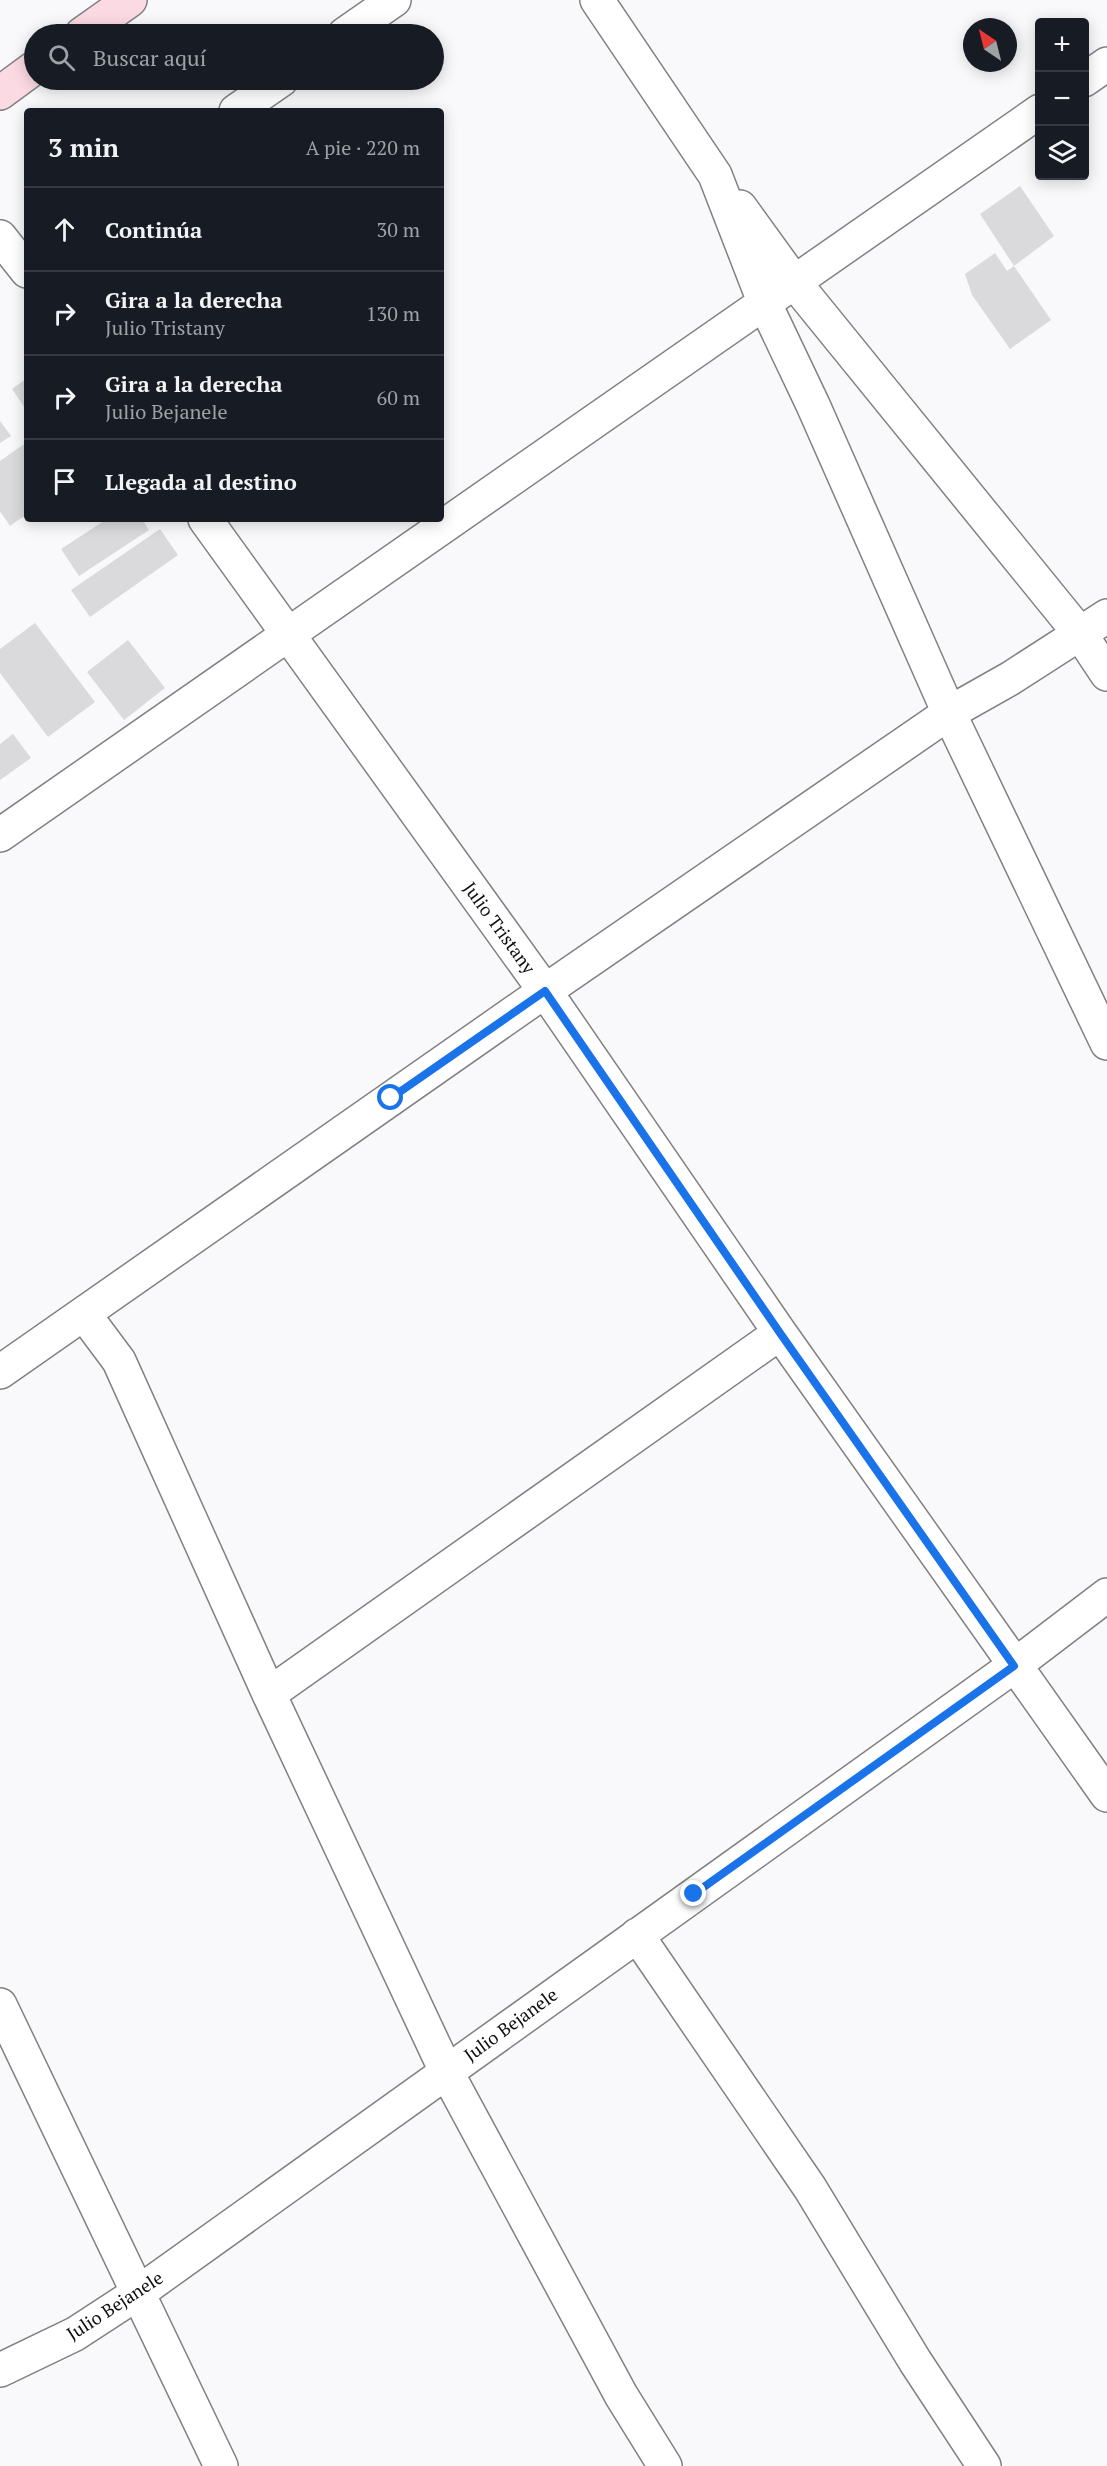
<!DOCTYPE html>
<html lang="es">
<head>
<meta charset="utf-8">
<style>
	:root { --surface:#171b24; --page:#20242c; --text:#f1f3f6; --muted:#9ea1a6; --line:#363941 }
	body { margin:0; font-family:"PT Serif",serif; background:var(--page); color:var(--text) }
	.controls { position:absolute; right:18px; top:18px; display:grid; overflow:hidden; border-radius:6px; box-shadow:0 3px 15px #0003 }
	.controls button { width:54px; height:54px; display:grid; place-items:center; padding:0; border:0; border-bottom:2px solid var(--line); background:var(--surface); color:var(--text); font:30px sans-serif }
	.compass { position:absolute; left:963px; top:18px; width:54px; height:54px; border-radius:50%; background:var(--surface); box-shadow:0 3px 15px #0003; rotate:325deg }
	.stop { position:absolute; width:18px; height:18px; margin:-14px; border:4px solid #1a73e8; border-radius:50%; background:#fff }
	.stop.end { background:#1a73e8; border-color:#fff; box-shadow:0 2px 6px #0008 }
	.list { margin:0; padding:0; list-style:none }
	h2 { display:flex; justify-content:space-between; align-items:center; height:78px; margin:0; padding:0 24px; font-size:26px }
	h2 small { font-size:20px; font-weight:400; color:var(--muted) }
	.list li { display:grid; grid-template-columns:39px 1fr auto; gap:18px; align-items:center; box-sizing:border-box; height:84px; padding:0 24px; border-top:2px solid var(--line) }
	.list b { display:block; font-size:22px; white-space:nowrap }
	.list p { margin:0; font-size:20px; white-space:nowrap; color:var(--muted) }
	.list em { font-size:20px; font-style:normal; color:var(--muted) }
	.icon { flex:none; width:33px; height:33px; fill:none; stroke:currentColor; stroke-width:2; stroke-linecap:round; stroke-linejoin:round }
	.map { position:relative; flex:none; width:1107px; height:2466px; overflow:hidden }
	.search { position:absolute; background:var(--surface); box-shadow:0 3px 15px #0003; left:24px; top:24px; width:420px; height:66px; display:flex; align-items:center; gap:15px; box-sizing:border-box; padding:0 21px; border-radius:33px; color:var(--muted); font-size:22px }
	.panel { position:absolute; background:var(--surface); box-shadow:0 3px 15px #0003; left:24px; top:108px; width:420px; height:414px; border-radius:6px }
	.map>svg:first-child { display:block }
	.building { fill:#dad9dc }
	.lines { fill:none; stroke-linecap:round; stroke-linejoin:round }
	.street-casing { stroke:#818184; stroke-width:36 }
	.secondary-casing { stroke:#818184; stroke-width:36 }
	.street { stroke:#fff; stroke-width:33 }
	.secondary { stroke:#fcdae4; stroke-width:33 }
	.route { stroke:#1a73e8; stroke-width:8 }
	.labels { text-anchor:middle; stroke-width:4.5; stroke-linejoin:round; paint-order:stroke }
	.street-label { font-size:18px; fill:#0e0e0f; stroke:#fff }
</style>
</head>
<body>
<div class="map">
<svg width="1107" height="2466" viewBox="0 0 1107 2466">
	<rect width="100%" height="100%" fill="#f9f9fc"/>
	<path class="building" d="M 1020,186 L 1054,236 L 1014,266 L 980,214 Z
		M 995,253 L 1007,271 L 1014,266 L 1051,320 L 1010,349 L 972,295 L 965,274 Z
		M 27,378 L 27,411 L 12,389 Z
		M 0,421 L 11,436 L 0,443 Z
		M 27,442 L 27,514 L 10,526 L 0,511 L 0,461 Z
		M 107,519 L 142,519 L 149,530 L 79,576 L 61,549 Z
		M 160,529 L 178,555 L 90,617 L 71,590 Z
		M 35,623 L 95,702 L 48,737 L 0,673 L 0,649 Z
		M 128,640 L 165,688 L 124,720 L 87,672 Z
		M 13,734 L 31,758 L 0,780 L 0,744 Z"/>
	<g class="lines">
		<defs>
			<path id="street" d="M 597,0 L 715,175 L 765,304 L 813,405 L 949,713 L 1107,1043
				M 345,34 L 394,0
				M 1084,80 L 1107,64
				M 236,111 L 281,80
				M 740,207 L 795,283 L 1081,635 L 1107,674
				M 0,237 L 27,271
				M 205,519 L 545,991 L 780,1333 L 1107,1795
				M 0,835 C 345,592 694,354 1040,111
				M 84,1314 L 119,1361 L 269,1694 L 446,2071 L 621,2395 L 665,2466
				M 0,1372 L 545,991 L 949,713 L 1011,678 L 1107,616
				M 269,1694 L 780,1333
				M 637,1935 L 810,2188 L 915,2361 L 984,2466
				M 0,2005 L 221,2466
				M 0,2370 L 75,2334 L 138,2293 L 1014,1666 L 1107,1595"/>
			<path id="secondary" d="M 82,34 L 130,0
				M 0,93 L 34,68"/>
		</defs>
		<use href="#street" class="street-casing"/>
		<use href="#secondary" class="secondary-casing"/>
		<use href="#street" class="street"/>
		<use href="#secondary" class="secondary"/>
	</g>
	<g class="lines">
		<path class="route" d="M 391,1098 L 545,991 L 780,1333 L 1014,1666 L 694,1894"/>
	</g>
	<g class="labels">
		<g class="street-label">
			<text transform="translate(499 928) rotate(54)" y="6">Julio Tristany</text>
			<text transform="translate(511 2025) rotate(-36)" y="6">Julio Bejanele</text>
			<text transform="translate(115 2306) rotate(-33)" y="6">Julio Bejanele</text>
		</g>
	</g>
</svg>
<div class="controls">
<button>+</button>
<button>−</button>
<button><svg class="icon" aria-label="layers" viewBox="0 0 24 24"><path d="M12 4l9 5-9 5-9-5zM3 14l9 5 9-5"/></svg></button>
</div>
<svg class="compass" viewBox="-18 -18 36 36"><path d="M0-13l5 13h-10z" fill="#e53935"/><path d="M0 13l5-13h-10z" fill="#9ea1a6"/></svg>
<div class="stop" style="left:391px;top:1098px"></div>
<div class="stop end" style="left:694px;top:1894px"></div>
<div class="search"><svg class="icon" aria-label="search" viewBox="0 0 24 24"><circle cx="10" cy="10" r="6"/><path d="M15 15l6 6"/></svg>Buscar aquí</div>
<section class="panel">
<h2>3 min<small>A pie · 220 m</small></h2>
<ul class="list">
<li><svg class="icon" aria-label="ahead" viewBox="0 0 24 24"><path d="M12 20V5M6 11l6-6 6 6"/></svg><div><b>Continúa</b></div><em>30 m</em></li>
<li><svg class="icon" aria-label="right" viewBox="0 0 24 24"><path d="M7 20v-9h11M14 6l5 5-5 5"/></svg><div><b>Gira a la derecha</b><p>Julio Tristany</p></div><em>130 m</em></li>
<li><svg class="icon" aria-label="right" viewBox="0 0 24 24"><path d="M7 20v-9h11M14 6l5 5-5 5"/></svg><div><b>Gira a la derecha</b><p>Julio Bejanele</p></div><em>60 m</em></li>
<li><svg class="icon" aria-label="arrive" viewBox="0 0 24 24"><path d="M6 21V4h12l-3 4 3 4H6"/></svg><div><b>Llegada al destino</b></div></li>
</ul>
</section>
</div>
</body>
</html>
